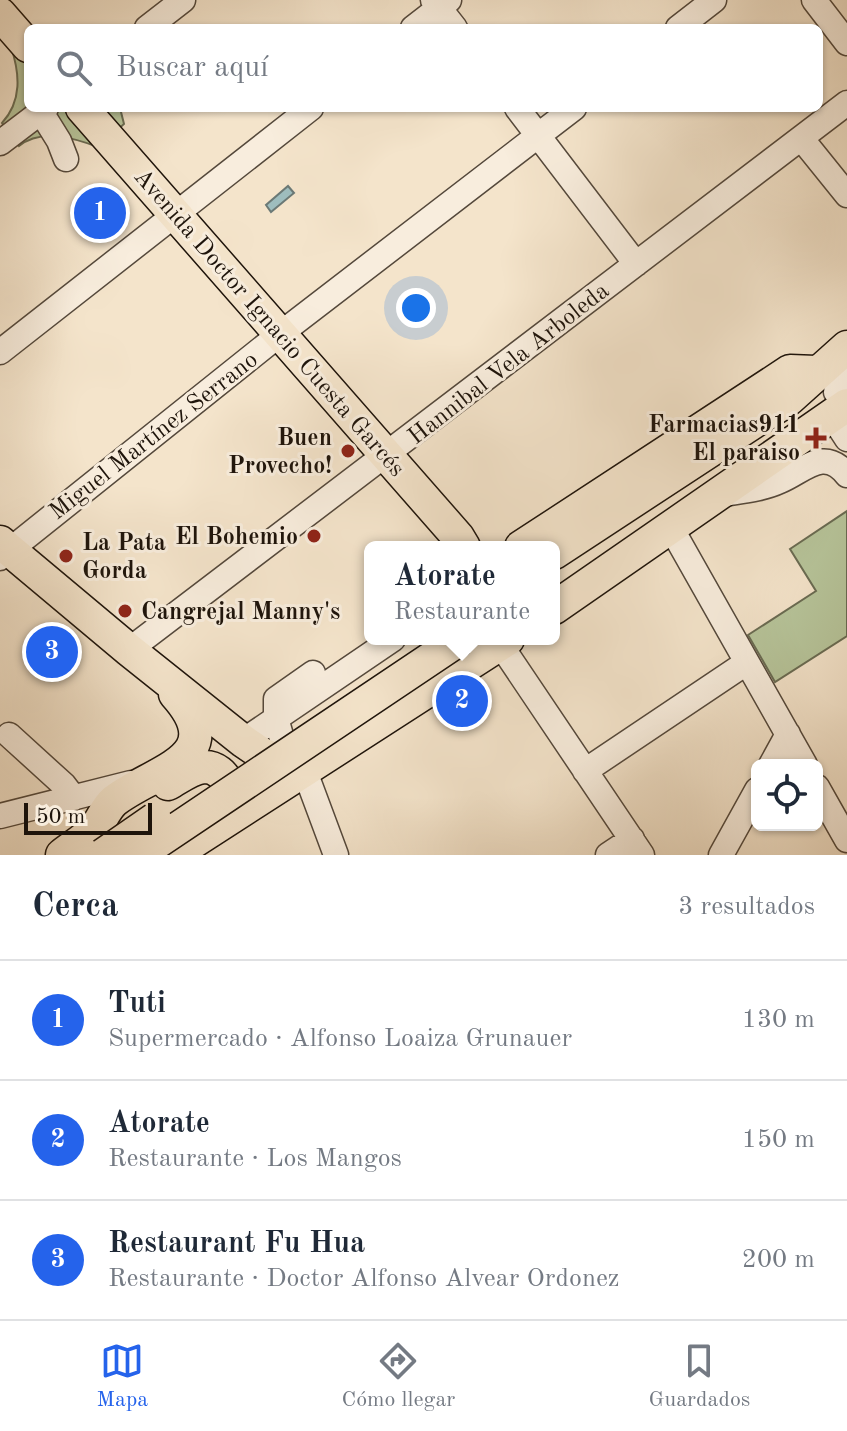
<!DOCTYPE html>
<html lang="es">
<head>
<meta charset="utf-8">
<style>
	:root { --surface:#fff; --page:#f6f6f7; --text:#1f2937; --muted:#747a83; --line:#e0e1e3; --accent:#2563eb }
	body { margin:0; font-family:"Old Standard TT",serif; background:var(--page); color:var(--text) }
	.controls { position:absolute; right:24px; bottom:24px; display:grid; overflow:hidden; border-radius:12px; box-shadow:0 2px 6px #0004 }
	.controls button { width:72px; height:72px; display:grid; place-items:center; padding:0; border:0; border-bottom:2px solid var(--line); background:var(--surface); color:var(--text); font:40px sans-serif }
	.scale { position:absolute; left:24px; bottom:20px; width:128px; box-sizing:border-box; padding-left:8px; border:4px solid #1e140b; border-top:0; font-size:22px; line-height:28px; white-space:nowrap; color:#1e140b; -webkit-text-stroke:6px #f8eddd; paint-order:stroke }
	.you { position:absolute; left:416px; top:308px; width:28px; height:28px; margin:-20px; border:6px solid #fff; border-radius:50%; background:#1a73e8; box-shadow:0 0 0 12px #1a73e833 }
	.badge { display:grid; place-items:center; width:52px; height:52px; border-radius:50%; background:var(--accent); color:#fff; font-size:26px; font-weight:700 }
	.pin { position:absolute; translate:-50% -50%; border:4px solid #fff; box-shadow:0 2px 8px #0006 }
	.popup { position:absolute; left:364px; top:541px; width:196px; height:104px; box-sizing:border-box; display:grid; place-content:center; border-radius:12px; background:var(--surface); filter:drop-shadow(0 2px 6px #0005); font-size:26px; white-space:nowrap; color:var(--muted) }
	.popup b { font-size:30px; color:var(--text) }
	.popup::after { content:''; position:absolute; left:50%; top:100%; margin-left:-16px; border:16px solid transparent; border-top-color:var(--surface) }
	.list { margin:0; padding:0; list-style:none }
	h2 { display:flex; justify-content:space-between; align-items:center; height:104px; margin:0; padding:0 32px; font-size:34px }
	h2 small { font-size:26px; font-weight:400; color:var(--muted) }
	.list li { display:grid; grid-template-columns:52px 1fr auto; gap:24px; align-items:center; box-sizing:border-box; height:120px; padding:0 32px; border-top:2px solid var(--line) }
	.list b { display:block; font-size:30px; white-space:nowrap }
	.list p { margin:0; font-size:26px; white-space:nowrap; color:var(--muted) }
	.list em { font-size:26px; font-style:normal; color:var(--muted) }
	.icon { flex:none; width:44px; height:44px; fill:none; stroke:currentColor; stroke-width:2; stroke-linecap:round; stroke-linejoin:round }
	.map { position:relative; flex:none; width:847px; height:855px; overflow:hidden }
	.search { position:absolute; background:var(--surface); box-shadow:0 2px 6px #0004; left:24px; right:24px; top:24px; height:88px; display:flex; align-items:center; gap:20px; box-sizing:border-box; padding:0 28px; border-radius:12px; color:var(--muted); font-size:30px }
	.sheet { height:464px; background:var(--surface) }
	nav { display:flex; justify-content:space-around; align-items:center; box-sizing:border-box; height:112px; border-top:2px solid var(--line); background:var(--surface); font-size:22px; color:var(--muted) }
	nav a { display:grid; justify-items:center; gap:4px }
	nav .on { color:var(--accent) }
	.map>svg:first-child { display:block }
	.green { fill:#b7c59b; stroke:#6a6c53; stroke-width:2 }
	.water { fill:#9ebdbe; stroke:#6b7976; stroke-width:2 }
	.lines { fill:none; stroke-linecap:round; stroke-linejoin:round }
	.minor-casing { stroke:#54483b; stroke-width:27 }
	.major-casing { stroke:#1e140b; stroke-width:35 }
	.minor { stroke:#f8eddd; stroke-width:24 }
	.major { stroke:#f4e4cb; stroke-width:32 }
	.major-bridge-casing { stroke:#1e140b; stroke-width:35; stroke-linecap:butt }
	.major-bridge { stroke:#f4e4cb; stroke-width:32 }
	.poi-dot { fill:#8f2418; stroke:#f8eddd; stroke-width:3 }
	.labels { text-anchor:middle; stroke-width:6; stroke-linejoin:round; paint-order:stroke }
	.street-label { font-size:24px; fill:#1e140b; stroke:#f8eddd }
	.poi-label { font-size:24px; font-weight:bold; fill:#1e140b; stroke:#f8eddd; text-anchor:end }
</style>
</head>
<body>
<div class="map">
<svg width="847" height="855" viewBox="0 0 847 855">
	<rect width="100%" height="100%" fill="#f4e4cb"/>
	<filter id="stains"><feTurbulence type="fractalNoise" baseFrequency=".0025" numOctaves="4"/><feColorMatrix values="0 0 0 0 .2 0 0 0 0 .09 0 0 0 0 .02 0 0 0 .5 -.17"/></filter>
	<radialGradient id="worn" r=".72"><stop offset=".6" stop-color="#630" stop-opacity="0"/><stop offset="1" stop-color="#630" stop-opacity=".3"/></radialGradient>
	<path class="green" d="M 28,28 L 28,108 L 120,108 L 124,124 L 98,147 C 74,138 41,128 19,146 L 2,123 C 22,101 20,74 11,47 Z
		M 847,511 L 847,636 L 775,682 L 748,635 L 816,591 L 790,549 Z"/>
	<path class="water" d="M 288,186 L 294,193 L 271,212 L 266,205 Z"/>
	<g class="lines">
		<defs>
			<path id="minor" d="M 433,0 L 455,28
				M 814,0 L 847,43
				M 147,28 L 183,0
				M 413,28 L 449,0
				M 678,28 L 714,0
				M 517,108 L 636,264
				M 41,112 L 59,141 L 66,159
				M 801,138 L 847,195
				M 0,143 L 46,108
				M 0,352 L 311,108
				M 836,392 L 847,380
				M 832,416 L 847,439
				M 724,494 C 742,491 763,489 780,481 C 804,471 824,446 847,475
				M 670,526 L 805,765
				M 0,558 L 280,334 L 574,108
				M 500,644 L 642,855
				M 129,650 L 847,103
				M 9,735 L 64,785 L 74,798
				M 243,741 L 393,639
				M 284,746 L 276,718 L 276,699 L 313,673
				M 771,765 L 788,734
				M 304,769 L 336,855
				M 585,771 L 746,663
				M 817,787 L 847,840
				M 0,816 L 131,783
				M 608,855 L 632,839
				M 721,855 L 757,790"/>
			<path id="major" d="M 0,14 L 28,46
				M 82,108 L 458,537 L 464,547
				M 0,542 L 129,650 L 243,741 L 262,754 L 301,768
				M 521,547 L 790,371 L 816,372
				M 554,553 L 789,399 L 847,347
				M 554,608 L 847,405
				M 168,784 C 179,778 191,768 204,767 C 227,766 238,799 229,816
				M 62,855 C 73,846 88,838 96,827 C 102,819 106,808 114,801 C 153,770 233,759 175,694
				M 173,855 L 508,639"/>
		</defs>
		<use href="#minor" class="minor-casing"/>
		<use href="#major" class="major-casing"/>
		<use href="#minor" class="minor"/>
		<use href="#major" class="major"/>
		<defs>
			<path id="major-bridge" d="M 103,855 L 155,819
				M 138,855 L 460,639"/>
		</defs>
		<use href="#major-bridge" class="major-bridge-casing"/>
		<use href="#major-bridge" class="major-bridge"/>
	</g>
	<g class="poi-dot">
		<path d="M812 426h8v8h8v8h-8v8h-8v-8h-8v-8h8z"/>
		<circle cx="348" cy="451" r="8"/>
		<circle cx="314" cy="536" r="8"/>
		<circle cx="66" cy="556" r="8"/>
		<circle cx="125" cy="611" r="8"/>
	</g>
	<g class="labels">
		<g class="street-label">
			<text transform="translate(270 322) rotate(49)" y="8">Avenida Doctor Ignacio Cuesta Garcés</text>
			<text transform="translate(508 363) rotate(-38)" y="8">Hannibal Vela Arboleda</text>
			<text transform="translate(153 435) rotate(-38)" y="8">Miguel Martínez Serrano</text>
		</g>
		<g class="poi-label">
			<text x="800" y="432">Farmacias911<tspan x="800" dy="28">El paraiso</tspan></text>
			<text x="332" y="445">Buen<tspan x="332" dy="28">Provecho!</tspan></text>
			<text x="298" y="544">El Bohemio</text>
			<text x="82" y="550" text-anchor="start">La Pata<tspan x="82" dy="28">Gorda</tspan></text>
			<text x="141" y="619" text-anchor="start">Cangrejal Manny's</text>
		</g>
	</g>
	<rect width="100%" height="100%" filter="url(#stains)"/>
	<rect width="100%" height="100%" fill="url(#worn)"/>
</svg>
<div class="controls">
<button><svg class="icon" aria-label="locate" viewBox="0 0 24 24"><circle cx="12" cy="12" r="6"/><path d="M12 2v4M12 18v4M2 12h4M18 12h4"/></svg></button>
</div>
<div class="scale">50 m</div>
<div class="you"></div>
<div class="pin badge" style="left:100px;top:213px">1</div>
<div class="pin badge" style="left:462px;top:701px">2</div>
<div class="popup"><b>Atorate</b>Restaurante</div>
<div class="pin badge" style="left:52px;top:652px">3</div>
<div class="search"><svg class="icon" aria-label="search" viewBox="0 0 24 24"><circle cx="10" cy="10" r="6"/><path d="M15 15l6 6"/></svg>Buscar aquí</div>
</div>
<section class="sheet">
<h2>Cerca<small>3 resultados</small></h2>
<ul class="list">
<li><span class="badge">1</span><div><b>Tuti</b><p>Supermercado · Alfonso Loaiza Grunauer</p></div><em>130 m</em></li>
<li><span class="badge">2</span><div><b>Atorate</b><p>Restaurante · Los Mangos</p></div><em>150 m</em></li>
<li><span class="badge">3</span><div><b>Restaurant Fu Hua</b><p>Restaurante · Doctor Alfonso Alvear Ordonez</p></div><em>200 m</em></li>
</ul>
</section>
<nav>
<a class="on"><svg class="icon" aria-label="map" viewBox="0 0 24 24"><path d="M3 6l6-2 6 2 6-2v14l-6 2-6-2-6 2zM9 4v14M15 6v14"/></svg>Mapa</a>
<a><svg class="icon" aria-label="directions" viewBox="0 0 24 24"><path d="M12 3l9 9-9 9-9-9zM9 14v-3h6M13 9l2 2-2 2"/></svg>Cómo llegar</a>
<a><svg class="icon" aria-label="saved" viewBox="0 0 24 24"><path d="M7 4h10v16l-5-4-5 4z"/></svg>Guardados</a>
</nav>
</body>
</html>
